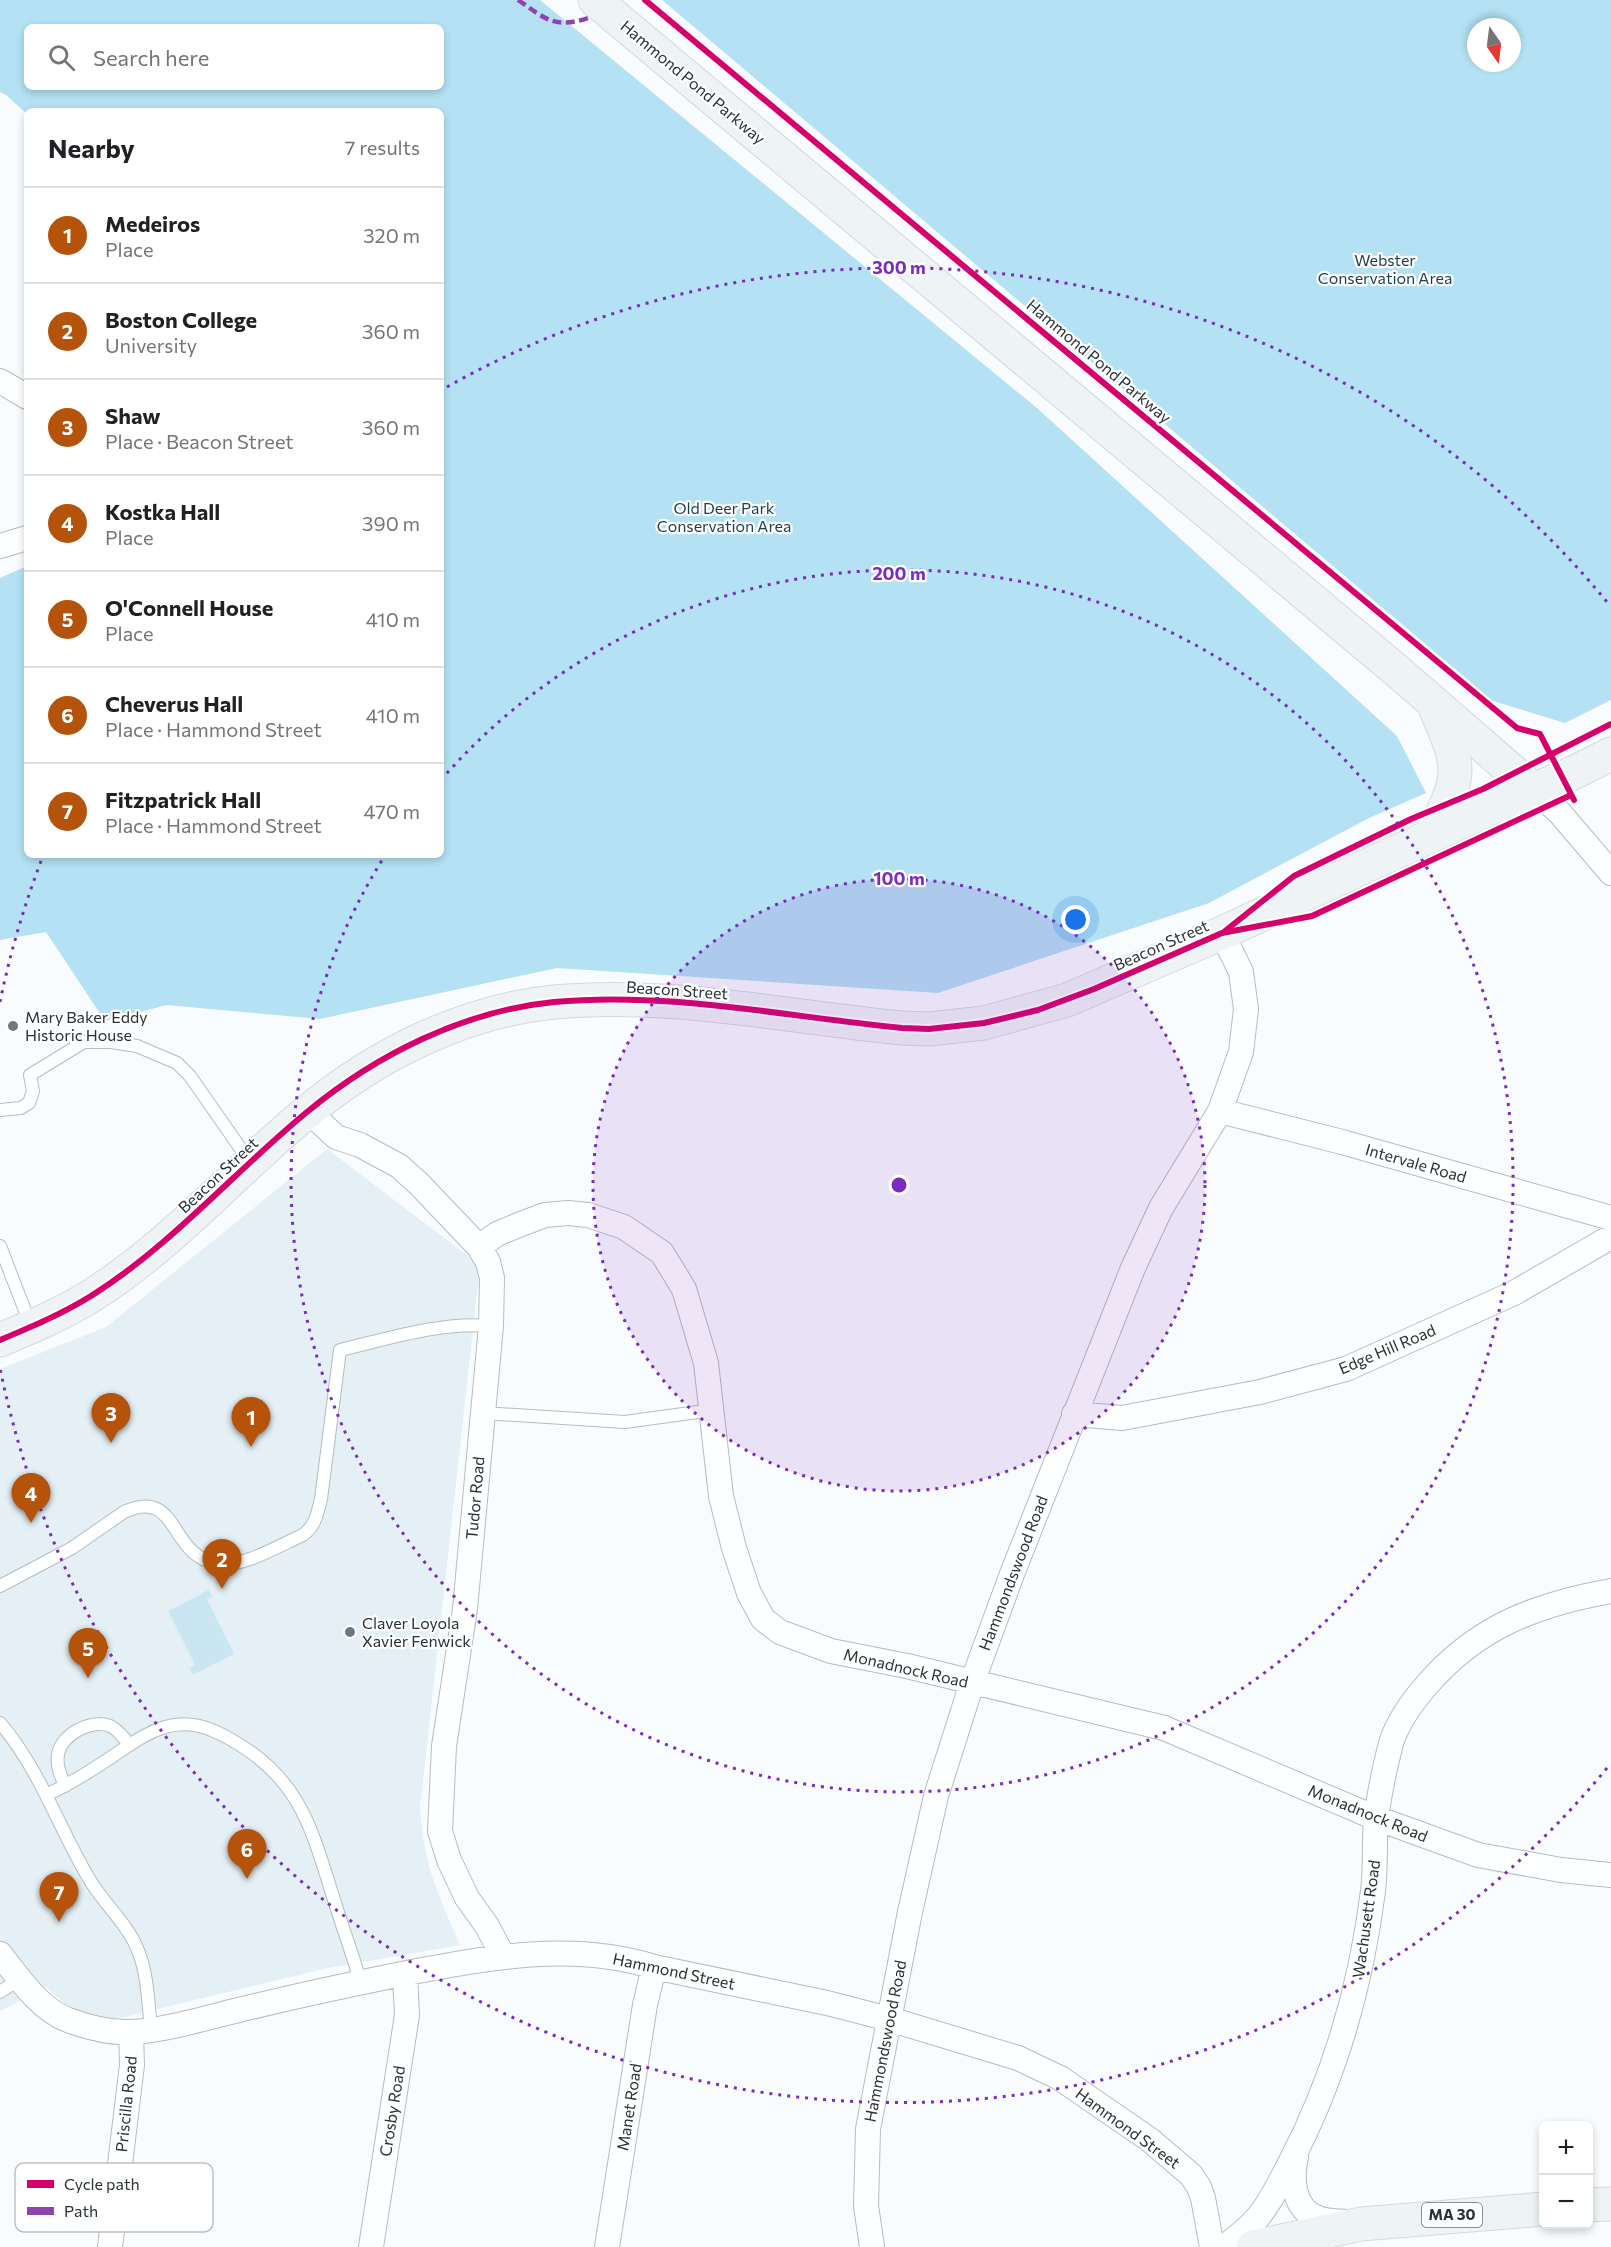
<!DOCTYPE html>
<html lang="en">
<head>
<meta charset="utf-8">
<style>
	:root { --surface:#fff; --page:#f2f2f2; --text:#202124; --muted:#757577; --line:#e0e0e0; --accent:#b45309 }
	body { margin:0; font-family:Commissioner,sans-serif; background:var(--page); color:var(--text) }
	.controls { position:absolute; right:18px; bottom:18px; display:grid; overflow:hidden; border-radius:9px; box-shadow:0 3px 9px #0003 }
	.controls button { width:54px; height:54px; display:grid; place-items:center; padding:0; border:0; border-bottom:2px solid var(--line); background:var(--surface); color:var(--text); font:30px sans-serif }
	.compass { position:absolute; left:1467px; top:18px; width:54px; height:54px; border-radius:50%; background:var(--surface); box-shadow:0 3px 9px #0003; rotate:166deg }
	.you { position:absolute; left:1076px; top:920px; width:21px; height:21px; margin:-15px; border:4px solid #fff; border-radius:50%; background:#1a73e8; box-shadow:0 0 0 9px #1a73e833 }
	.badge { display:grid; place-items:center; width:39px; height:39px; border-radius:50%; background:var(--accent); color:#fff; font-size:20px; font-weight:700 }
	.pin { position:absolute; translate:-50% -50px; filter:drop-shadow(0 2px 3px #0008) }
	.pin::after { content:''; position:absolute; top:32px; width:21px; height:18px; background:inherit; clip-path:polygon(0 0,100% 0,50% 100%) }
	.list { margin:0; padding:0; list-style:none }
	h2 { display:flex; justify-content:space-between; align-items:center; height:78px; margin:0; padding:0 24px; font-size:26px }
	h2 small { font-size:20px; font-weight:400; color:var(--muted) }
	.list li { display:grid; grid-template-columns:39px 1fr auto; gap:18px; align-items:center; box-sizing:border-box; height:96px; padding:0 24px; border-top:2px solid var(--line) }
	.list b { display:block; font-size:22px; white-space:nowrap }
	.list p { margin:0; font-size:20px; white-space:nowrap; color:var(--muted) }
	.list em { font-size:20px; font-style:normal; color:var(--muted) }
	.icon { flex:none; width:33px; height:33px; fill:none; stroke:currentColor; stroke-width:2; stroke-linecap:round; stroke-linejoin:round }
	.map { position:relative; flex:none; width:1611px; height:2247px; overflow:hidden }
	.search { position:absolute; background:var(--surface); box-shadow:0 3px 9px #0003; left:24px; top:24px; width:420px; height:66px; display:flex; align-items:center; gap:15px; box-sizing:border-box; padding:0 21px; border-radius:9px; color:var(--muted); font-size:22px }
	.panel { position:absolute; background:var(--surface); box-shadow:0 3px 9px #0003; left:24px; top:108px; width:420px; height:750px; border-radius:9px }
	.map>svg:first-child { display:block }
	.built { fill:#e4f0f5 }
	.green { fill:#c9e6f2 }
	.forest { fill:#b4e1f3; fill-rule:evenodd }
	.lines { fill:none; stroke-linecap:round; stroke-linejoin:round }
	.lane-casing { stroke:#b6bcbf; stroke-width:14 }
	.street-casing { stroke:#b6bcbf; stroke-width:26 }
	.primary-casing { stroke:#d6d9db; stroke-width:35 }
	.lane { stroke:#feffff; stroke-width:12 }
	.street { stroke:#feffff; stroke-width:24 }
	.primary { stroke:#eef3f6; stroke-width:33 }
	.quiet { stroke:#8e44ad; stroke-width:4.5; stroke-dasharray:9 4.5; stroke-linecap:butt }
	.cycleway-casing { stroke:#fff; stroke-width:10 }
	.cycleway { stroke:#d6006c; stroke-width:6 }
	.ring { fill:none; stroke:#7b2cbf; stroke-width:3; stroke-dasharray:3 6 }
	.poi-dot { fill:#71787b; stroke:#fff; stroke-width:2 }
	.labels { text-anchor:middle; stroke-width:4.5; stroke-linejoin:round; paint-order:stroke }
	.shield { fill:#fff; stroke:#686f72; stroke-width:1.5 }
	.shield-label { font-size:15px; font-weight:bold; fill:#283135 }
	.street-label { font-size:16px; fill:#283135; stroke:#fff }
	.park-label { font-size:16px; fill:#1a3f4c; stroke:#fff }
	.poi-label { font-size:16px; fill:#283135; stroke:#fff; text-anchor:start }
	.key { fill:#fff; stroke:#bec1c2; stroke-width:1.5 }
	.key-label { font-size:16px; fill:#283135 }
	.centre { fill:#7b2cbf; stroke:#fff; stroke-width:3 }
	.ring-label { font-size:18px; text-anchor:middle; font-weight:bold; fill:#7b2cbf; stroke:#fff; stroke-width:4.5; stroke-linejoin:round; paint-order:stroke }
</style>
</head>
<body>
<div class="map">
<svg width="1611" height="2247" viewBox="0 0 1611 2247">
	<rect width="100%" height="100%" fill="#f9fcfe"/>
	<path class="built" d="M 327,1149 L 480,1265 L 420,1809 L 423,1839 L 430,1870 L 443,1906 L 460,1945 L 328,1968 L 116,2019 L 99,2018 L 71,2009 L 46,1987 L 0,2011 L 0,1369 L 106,1327 Z"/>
	<path class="green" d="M 209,1590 L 213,1597 L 207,1599 L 234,1654 L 193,1675 L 190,1668 L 195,1665 L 168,1611 Z"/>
	<path class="forest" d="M 0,0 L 540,0 L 1037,408 L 1397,736 L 1426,793 L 1369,818 L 1209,903 L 938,993 L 557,968 L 320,1019 L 167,1005 L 105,1021 L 46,932 L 0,940 L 0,578 L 27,566 L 27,855 L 441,855 L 441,111 L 27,111 L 27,114 L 6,95 L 0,92 ZM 27,27 L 441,27 L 441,87 L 27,87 Z
		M 662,0 L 1611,0 L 1611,700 L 1565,723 L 1493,701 ZM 1476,27 L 1512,27 L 1512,63 L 1476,63 Z"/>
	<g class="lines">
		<defs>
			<path id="lane" d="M 0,1110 L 21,1108 L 29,1103 L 33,1091 L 30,1075 L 84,1042 L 111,1042 L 137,1046 L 177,1063 L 190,1076 L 250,1162
				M 0,1246 L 31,1326
				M 483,1413 L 625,1422 L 712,1410
				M 0,1586 L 72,1548 L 124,1512 C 180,1486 168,1558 219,1564 C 244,1567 280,1545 303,1535 C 316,1525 317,1514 321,1499 L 340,1350 C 387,1339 443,1321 491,1326
				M 0,1723 C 39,1768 58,1826 88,1877 C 102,1902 126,1922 137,1948 C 148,1973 148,2003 151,2029
				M 65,1786 C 61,1776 56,1766 58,1755 C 60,1735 92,1718 110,1726 C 118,1729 124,1739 130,1745
				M 46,1795 C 70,1784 91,1771 113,1756 C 130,1745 145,1733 165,1727 C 189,1720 209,1727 230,1739 C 302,1779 312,1831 335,1903 C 343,1929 353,1955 360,1981
				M 0,1992 L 20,1979"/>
			<path id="street" d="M 0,381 L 27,397
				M 0,546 L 27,538
				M 1534,790 L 1559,812 L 1611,873
				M 308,1111 L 336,1137 L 360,1145 L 399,1166 L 419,1184 L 479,1247 L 488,1262 L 492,1278 L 491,1326 L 465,1609 L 444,1746 L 440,1831 L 449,1860 L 467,1898 L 487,1926 L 503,1956
				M 1220,1111 L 1342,1142 L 1611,1218
				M 479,1247 L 497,1234 L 521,1224 L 545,1215 L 568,1213 L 588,1215 L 624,1227 L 662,1253 L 684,1289 L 706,1363 L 721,1496 L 734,1548 L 749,1593 L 763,1619 L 780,1632 L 831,1651 L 907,1666 L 1164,1728 L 1376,1818 L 1478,1855 L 1561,1870 L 1611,1875
				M 1074,1414 L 1122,1418 L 1260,1392 L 1346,1369 L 1514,1293 L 1611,1237
				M 0,1954 C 19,1978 39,2009 68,2020 C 87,2027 110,2033 130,2032 C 166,2031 215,2015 251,2007 C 301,1995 352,1984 402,1974 C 486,1958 571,1941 654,1967 L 827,2003 L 889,2019 L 1018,2058 L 1060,2078 L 1150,2140 L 1191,2175 L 1199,2187 L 1203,2198 L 1212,2247
				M 1296,2157 C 1291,2178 1293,2210 1318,2218 C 1327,2222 1337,2221 1346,2222
				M 110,2247 L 132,2065 L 131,2032
				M 371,2247 L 407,2015 L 405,1974
				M 607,2247 L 645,2005 L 654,1967
				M 872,2247 L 866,2206 L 868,2129 L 910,1912 L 936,1796 L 972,1683 L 1012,1574 L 1133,1268 L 1161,1208 L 1220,1111 L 1241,1052 L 1246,1009 L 1241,972 L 1222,933
				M 1224,2247 C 1236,2238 1248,2229 1258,2217 C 1272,2201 1280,2181 1290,2163 C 1335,2077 1361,1987 1373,1891 C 1376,1867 1374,1843 1376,1819 C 1379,1795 1385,1767 1391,1743 C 1398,1722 1412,1702 1426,1686 C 1476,1627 1537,1604 1611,1591"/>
			<path id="primary" d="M 595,0 L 1396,670 L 1534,790
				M 1430,837 C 1440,817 1455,793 1455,770 C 1455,749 1442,726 1435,707
				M 0,1340 C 31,1327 62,1314 91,1296 C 172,1245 234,1172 307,1112 C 376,1055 463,1011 554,1002 C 670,991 787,1017 902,1028 L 929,1029 L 984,1023 L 1067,1000 L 1222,933 L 1491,808 L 1573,773 L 1611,754
				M 1588,2205 L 1611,2204
				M 1253,2247 L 1361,2224 L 1544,2209"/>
		</defs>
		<use href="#lane" class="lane-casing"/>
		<use href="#street" class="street-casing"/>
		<use href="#primary" class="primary-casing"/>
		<use href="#lane" class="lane"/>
		<use href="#street" class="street"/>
		<use href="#primary" class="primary"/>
		<path class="quiet" d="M 518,0 C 546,19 554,29 588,18"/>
		<defs>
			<path id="cycleway" d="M 645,0 L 1517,728 L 1540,734 L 1574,800
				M 1225,931 L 1294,876 L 1411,819 L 1483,789 L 1611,724
				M 0,1340 C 31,1327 62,1314 91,1296 C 172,1245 234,1172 307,1112 C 376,1055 463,1011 554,1002 C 670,991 787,1017 902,1028 L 929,1029 L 984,1023 L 1038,1010 L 1094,989 L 1222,933 L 1312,916 L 1571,795"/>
		</defs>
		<use href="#cycleway" class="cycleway-casing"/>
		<use href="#cycleway" class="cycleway"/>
	</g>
	<circle cx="899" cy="1185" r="306" fill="#7b2cbf" fill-opacity=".12"/>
	<g class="ring">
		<circle cx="899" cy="1185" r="306"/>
		<path d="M441 780A611 611 0 1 1 384 857"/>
		<path d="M1607 1768A917 917 0 0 1 0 1368M0 1002A917 917 0 0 1 43 856M447 387A917 917 0 0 1 1607 602"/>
	</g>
	<g class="poi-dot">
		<circle cx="13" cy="1026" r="6"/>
		<circle cx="350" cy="1632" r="6"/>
	</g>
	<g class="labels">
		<rect class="shield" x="1422" y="2203" width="60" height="24" rx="4.5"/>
		<g class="shield-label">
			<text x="1452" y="2220">MA 30</text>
		</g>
		<g class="street-label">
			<text transform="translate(693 82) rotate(40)" y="6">Hammond Pond Parkway</text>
			<text transform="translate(1099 361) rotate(40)" y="6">Hammond Pond Parkway</text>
			<text transform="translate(1161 945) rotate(-24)" y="6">Beacon Street</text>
			<text transform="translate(677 990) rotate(4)" y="6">Beacon Street</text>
			<text transform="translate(1416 1163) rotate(16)" y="6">Intervale Road</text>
			<text transform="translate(218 1175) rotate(-43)" y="6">Beacon Street</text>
			<text transform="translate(1387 1349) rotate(-23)" y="6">Edge Hill Road</text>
			<text transform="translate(475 1498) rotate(-85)" y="6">Tudor Road</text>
			<text transform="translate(1013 1573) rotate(-69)" y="6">Hammondswood Road</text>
			<text transform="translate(906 1668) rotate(13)" y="6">Monadnock Road</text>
			<text transform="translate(1368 1813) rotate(22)" y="6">Monadnock Road</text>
			<text transform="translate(1366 1919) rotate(-82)" y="6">Wachusett Road</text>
			<text transform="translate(674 1971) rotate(12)" y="6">Hammond Street</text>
			<text transform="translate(885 2041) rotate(-79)" y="6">Hammondswood Road</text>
			<text transform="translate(126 2104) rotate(-84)" y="6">Priscilla Road</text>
			<text transform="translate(629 2107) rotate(-81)" y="6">Manet Road</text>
			<text transform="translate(392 2111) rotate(-81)" y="6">Crosby Road</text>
			<text transform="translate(1128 2128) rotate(36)" y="6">Hammond Street</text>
		</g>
		<g class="park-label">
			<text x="1385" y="266">Webster<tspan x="1385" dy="18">Conservation Area</tspan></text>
			<text x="724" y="514">Old Deer Park<tspan x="724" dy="18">Conservation Area</tspan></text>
		</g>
		<g class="poi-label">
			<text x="25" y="1023">Mary Baker Eddy<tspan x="25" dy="18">Historic House</tspan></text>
			<text x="362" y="1629">Claver Loyola<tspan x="362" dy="18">Xavier Fenwick</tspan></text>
		</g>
	</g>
	<rect x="15" y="2163" width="198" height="69" rx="9" class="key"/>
	<rect x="27" y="2180" width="27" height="8" fill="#d6006c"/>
	<rect x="27" y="2207" width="27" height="8" fill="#8e44ad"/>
	<g class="key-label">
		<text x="64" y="2190">Cycle path</text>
		<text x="64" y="2217">Path</text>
	</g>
	<circle cx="899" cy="1185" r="9" class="centre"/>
	<g class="ring-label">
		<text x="899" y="274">300 m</text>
		<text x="899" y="580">200 m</text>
		<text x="899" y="885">100 m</text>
	</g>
</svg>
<div class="controls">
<button>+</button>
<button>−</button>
</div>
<svg class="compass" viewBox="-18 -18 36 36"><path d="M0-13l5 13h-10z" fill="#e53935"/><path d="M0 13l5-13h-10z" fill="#757577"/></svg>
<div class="you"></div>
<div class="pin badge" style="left:251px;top:1447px">1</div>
<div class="pin badge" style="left:222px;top:1589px">2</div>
<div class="pin badge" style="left:111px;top:1443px">3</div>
<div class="pin badge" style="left:31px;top:1523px">4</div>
<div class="pin badge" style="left:88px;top:1678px">5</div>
<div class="pin badge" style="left:247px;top:1879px">6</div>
<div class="pin badge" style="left:59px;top:1922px">7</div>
<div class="search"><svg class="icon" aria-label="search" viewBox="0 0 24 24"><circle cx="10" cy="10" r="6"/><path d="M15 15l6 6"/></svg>Search here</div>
<section class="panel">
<h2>Nearby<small>7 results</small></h2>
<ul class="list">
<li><span class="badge">1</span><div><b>Medeiros</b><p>Place</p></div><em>320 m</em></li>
<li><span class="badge">2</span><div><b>Boston College</b><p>University</p></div><em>360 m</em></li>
<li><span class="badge">3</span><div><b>Shaw</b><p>Place · Beacon Street</p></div><em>360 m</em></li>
<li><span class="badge">4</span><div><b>Kostka Hall</b><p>Place</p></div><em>390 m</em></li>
<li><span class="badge">5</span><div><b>O'Connell House</b><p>Place</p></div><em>410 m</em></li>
<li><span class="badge">6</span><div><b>Cheverus Hall</b><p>Place · Hammond Street</p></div><em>410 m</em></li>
<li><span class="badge">7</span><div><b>Fitzpatrick Hall</b><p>Place · Hammond Street</p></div><em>470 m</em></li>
</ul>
</section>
</div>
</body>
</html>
